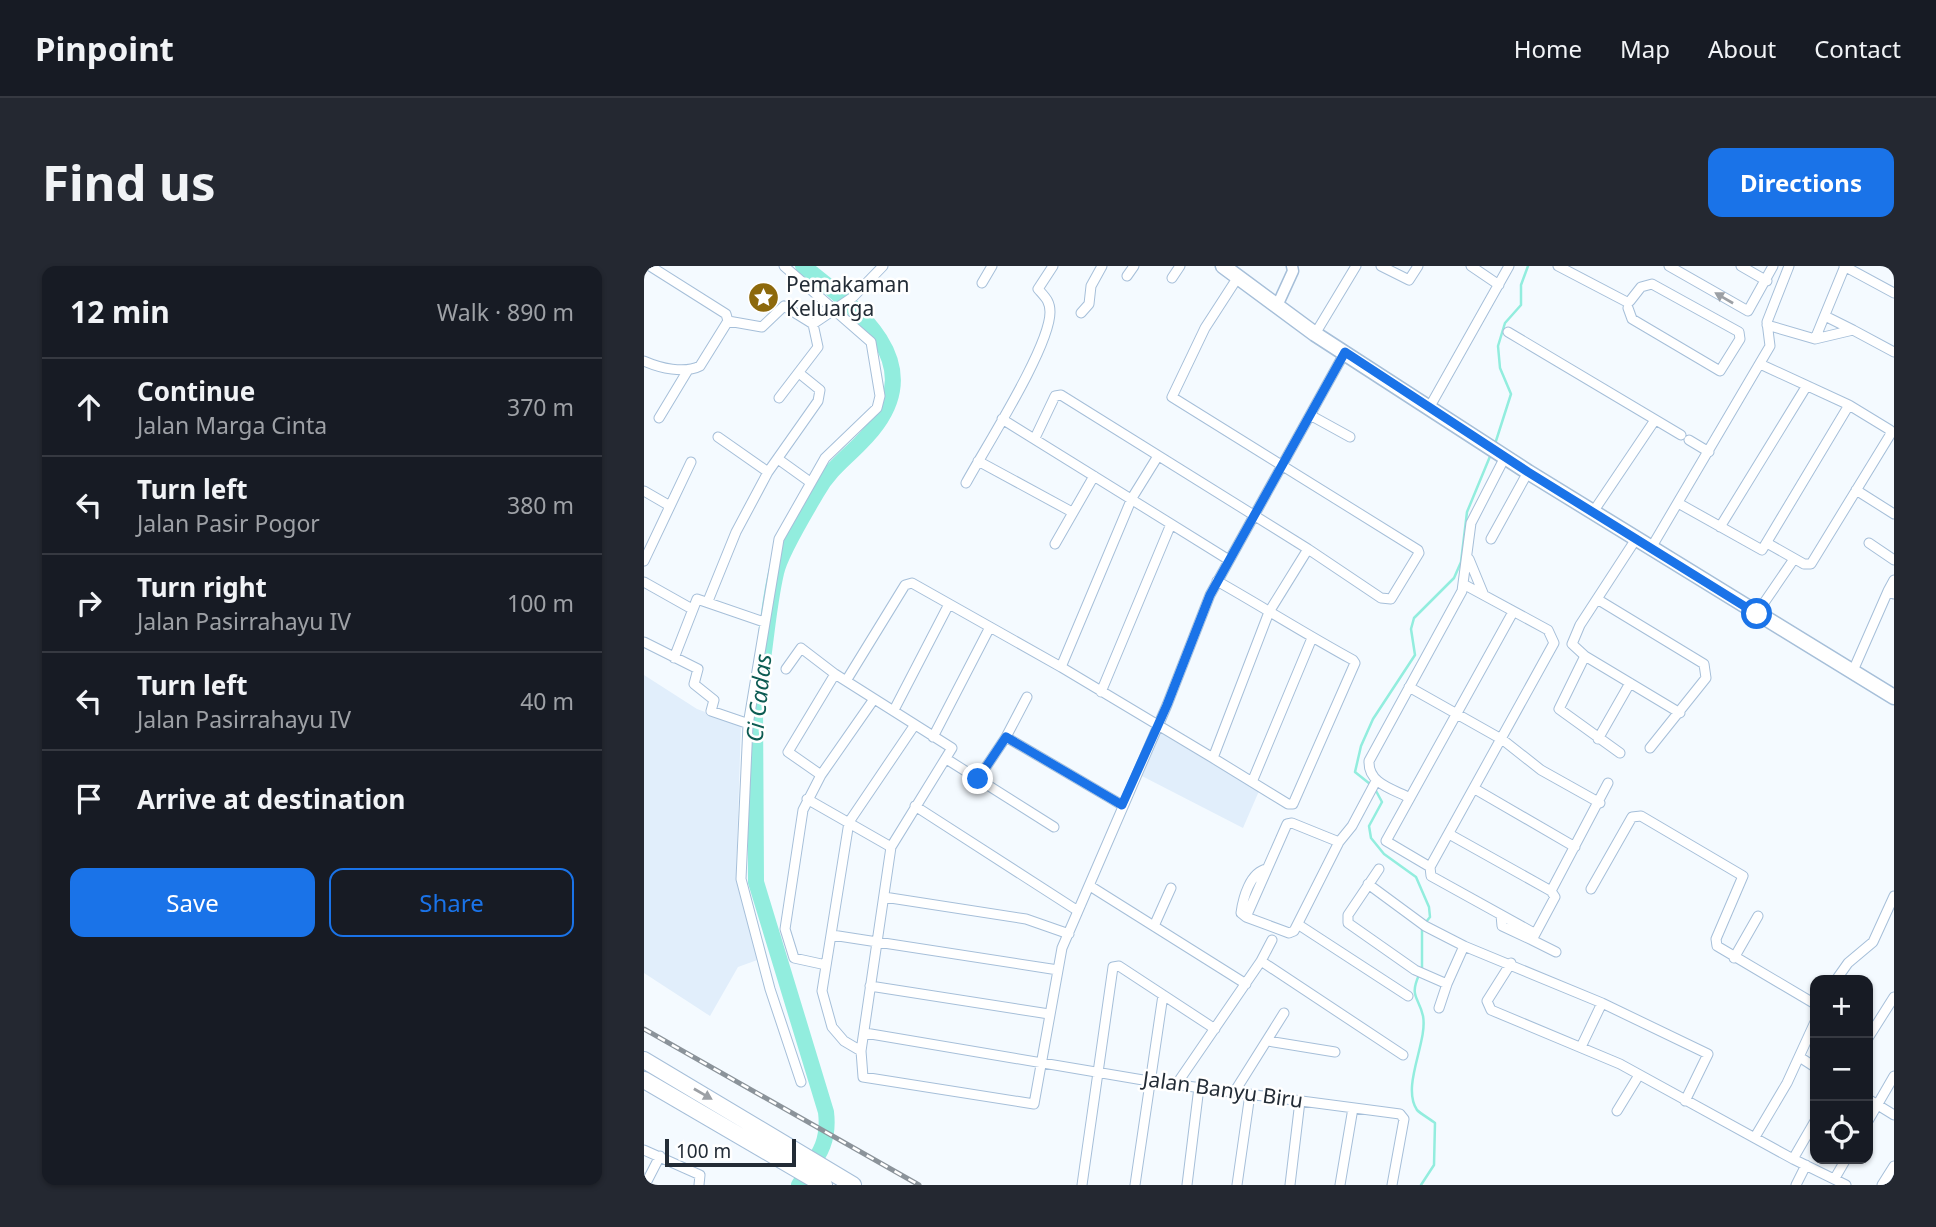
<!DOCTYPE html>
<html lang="en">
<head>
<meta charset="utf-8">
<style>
	:root { --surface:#171b24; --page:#242831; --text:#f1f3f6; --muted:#9ea1a6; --line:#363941; --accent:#1a73e8 }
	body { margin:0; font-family:"Noto Sans",sans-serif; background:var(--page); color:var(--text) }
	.controls { position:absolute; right:21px; bottom:21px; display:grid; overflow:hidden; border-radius:14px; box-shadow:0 2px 5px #0004 }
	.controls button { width:63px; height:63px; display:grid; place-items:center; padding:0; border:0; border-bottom:2px solid var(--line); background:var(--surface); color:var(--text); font:35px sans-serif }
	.scale { position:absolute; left:21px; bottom:18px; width:131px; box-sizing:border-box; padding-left:7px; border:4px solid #232c36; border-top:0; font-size:19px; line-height:24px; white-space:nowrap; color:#232c36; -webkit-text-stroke:5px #fff; paint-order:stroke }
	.stop { position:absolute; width:21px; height:21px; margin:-16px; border:5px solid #1a73e8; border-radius:50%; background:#fff }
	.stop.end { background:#1a73e8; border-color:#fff; box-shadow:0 2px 7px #0008 }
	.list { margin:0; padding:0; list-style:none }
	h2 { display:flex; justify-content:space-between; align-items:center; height:91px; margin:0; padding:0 28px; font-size:30px }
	h2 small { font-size:23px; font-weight:400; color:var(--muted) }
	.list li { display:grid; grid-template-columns:46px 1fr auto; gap:21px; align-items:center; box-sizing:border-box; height:98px; padding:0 28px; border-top:2px solid var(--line) }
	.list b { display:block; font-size:26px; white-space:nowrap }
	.list p { margin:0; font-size:23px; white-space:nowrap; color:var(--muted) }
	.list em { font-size:23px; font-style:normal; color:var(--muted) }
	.actions { display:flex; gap:14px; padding:21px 28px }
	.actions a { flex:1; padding:16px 0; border:2px solid var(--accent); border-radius:14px; text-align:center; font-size:24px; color:var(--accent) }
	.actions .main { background:var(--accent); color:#fff }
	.icon { flex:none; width:38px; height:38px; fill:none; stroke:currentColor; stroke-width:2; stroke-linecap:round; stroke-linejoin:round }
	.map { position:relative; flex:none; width:1250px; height:919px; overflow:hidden; border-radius:14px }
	header { display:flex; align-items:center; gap:42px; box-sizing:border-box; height:98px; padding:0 35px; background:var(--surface); border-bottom:2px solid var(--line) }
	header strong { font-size:33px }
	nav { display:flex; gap:38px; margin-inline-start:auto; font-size:24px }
	.intro { display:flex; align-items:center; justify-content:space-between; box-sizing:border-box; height:168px; padding:0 42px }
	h1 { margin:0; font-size:49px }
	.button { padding:18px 32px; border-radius:14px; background:var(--accent); color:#fff; font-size:24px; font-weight:700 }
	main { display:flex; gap:42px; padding:0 42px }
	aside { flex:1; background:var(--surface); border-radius:14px; box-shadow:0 2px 5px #0004 }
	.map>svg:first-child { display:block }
	.built { fill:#e1eefb }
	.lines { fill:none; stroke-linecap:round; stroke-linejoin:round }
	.stream { stroke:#92edde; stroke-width:2.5 }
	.river { stroke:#92edde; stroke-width:16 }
	.minor-casing { stroke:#a6bfd9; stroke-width:11 }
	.tertiary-casing { stroke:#a6bfd9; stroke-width:13 }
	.primary-casing { stroke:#a6bfd9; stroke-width:17 }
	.motorway-casing { stroke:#a6bfd9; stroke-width:18 }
	.minor { stroke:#fff; stroke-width:9 }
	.tertiary { stroke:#fff; stroke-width:10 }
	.primary { stroke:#fff; stroke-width:14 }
	.motorway { stroke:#fff; stroke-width:16 }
	.rail-casing { stroke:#8b939a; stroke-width:5 }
	.rail { stroke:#fff; stroke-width:2.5; stroke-dasharray:8; stroke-linecap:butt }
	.oneway { fill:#9ca0a5 }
	.route { stroke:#1a73e8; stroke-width:9 }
	.labels { text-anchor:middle; stroke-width:5; stroke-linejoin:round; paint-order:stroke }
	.poi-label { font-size:21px; fill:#232c36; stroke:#fff; text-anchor:start }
	.street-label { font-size:21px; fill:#232c36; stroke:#fff }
	.water-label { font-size:23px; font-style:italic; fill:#0c5b52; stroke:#fff }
</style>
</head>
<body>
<header>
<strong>Pinpoint</strong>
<nav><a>Home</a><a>Map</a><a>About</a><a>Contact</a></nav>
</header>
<div class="intro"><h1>Find us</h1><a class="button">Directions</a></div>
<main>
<aside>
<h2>12 min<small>Walk · 890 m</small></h2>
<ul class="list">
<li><svg class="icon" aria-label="ahead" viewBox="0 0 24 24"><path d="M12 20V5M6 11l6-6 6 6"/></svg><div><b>Continue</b><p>Jalan Marga Cinta</p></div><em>370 m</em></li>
<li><svg class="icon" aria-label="left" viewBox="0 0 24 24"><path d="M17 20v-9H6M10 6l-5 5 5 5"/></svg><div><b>Turn left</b><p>Jalan Pasir Pogor</p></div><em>380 m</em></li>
<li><svg class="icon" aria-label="right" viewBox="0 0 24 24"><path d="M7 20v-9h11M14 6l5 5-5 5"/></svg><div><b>Turn right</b><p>Jalan Pasirrahayu IV</p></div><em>100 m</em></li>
<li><svg class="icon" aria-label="left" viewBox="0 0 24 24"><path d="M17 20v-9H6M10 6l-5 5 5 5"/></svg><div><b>Turn left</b><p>Jalan Pasirrahayu IV</p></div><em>40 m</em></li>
<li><svg class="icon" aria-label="arrive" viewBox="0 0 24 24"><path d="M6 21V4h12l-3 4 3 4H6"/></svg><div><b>Arrive at destination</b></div></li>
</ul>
<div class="actions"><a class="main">Save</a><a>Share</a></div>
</aside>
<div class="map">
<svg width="1250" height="919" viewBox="0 0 1250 919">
	<rect width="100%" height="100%" fill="#f4faff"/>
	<path class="built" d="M 0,409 L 53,443 L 97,459 L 92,611 L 116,693 L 94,701 L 66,750 L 0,707 Z
		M 515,466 L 615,525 L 599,562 L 494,508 Z"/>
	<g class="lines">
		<path class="stream" d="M 851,178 L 867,128 L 856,102 L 854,80 L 861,57 L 877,39 L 877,19 L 884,0
			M 726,518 L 711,506 L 717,480 L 729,453 L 771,389 L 767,363 L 770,352 L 810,312 L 817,296 L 823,246 L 847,188
			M 731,523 L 738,536 L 725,560 L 727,572 L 740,588 L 772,611 L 785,641 L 786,651 L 782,656
			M 778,703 L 778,661
			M 775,709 C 765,731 775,731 779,750 C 784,776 757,820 773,844 C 777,848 786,853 791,857 L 790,899 L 777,919"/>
		<path class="river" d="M 116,413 C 122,378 124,342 132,307 C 136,287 162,245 173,226 C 189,197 215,184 233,158 C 282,90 206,38 159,0
			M 111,439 L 112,616 L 182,846 C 186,879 172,892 155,919"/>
		<defs>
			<path id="minor" d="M 6,0 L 82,48 L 84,55
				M 140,0 L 227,76 L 236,130 L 233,142 L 181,192 L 135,273 L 104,459 L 97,613 L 126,723 L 157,816
				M 737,0 L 765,14 L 774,0
				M 827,0 L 855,19
				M 914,0 L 981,35
				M 1025,0 L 1104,45 L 1129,0
				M 1097,0 L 1123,15
				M 1200,0 L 1250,27
				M 483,10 L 490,0
				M 528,12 L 536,0
				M 338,17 L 348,0
				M 984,42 L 988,53 L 1076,105 L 1096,73 L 1095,66 L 1008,18 L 997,21 L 986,35
				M 437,47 L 445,38 L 447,20 L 458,0
				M 1181,50 L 1209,64
				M 1123,59 L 1171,73 L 1209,64 L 1250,86
				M 864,66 L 1037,169
				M 671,68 L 712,0
				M 1171,73 L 1201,0
				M 0,95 C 16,102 40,108 56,100 L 84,55 L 118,61 L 140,40 L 169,58 L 209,31 L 239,0
				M 135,132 L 174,81 L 169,58
				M 785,142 L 865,0
				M 666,149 L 706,171
				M 15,152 L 44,104
				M 358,153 L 585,294
				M 74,171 L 124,206
				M 391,172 L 411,130 L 417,129 L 664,283 L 737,332 L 747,333 L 775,287 L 774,284 L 528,131 L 561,62 L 594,11
				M 1045,174 L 1065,186
				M 134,193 L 166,216
				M 334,195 L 428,246
				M 322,217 C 341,182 406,81 406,46 C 406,35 401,31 394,23 L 409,0
				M 1212,224 L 1250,248
				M 0,225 L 26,240
				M 1034,237 L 1118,284 L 1205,139 L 1116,98
				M 949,246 L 1011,154
				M 1076,261 L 1162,121
				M 847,273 L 884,206
				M 992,273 L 936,359 L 928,378 L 941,390 L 1036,447
				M 1123,277 L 1160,298 L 1167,298 L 1246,169 L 1246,164 L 1205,139
				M 1225,277 L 1250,294
				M 411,278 L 450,210
				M 1007,282 L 1126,80 L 1123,56 L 1145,0
				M 825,293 L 839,327
				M 0,295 L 47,196
				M 573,315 C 619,341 663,369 709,394 L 711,397 L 649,538 L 644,538 L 569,492 L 625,346 L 664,283
				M 0,316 L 48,343
				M 821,319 L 904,364 L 910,377 L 786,601 L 787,610 L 890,667
				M 1244,325 L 1250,314
				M 953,333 L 1060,398 L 1062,412 L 1006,482
				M 64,335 L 92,266 L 124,206 L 174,135 L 176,124 L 155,107
				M 1113,347 L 1150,293
				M 0,376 L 54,403 L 50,418 L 70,434 L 67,445 L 105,458
				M 941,390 L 915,443 L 976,487
				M 30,392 L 53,333 L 120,356
				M 417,401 L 488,232 L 514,190
				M 142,403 L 157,382 L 191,408
				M 1208,407 L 1244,325 L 1250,328
				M 202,415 L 261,319 L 268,317 L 417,401 L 569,492
				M 765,421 L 859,474 L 897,504 L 956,537
				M 457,426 L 527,258
				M 250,444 L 305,338
				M 289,471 L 346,361
				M 362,471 L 383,431
				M 954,473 L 986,417
				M 304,494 L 410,561
				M 177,509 L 144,486 L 191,408 L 308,482 L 247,581 L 217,785 L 219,811 L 390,838 L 418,682 L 434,645 L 523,439 L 566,329 L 701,86
				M 334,513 L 362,471 L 478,539
				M 608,516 L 668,372
				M 831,523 L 931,581
				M 766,532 C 749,523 724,518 725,495 L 818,325 L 827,257 L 861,191
				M 163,533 L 247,581
				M 271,540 L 434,645
				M 805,568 L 907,625
				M 695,576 L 648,557 L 643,558 L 602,651 L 645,667 L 650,665 L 695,576 L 708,560 L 732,515
				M 786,601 L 742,575 L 869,346
				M 735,603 L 704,649 L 704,657 L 771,704 L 803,718 L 820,680 L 958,737 L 1064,788 L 1041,835
				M 724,618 L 781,660 L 820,680
				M 446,620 L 602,718
				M 947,623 L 988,551 L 997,550 L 1099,610 L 1072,673 L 1073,680 L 1171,738
				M 240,631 L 382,653 L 425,668
				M 857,649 L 858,660 L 888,674
				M 602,651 L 597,647 C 599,632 606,606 623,603
				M 655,659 L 764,730
				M 510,660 L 527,622
				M 188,669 L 414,704
				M 912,686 L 888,674 L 911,631 L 907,625 L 964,517
				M 1090,692 L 1114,650
				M 617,695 L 628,674
				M 867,697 L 843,735 L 847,744 L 976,798 L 1149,893 L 1202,919
				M 182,699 L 150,692 L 141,663 L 159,544 L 177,509 L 230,433
				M 1192,714 L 1204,697 L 1229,676 L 1250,630
				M 226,720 L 405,748
				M 795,742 L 803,718
				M 221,767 L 505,815 L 756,848 L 760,853 L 748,919
				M 1224,772 L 1250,731
				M 624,775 L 691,786
				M 937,781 L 958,737
				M 217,785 L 200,775 L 188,761 L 178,725 L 205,556 L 270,460
				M 1157,792 L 1171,801
				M 534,816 L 617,695 L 759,789
				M 591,825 L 640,747
				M 1224,833 L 1250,849
				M 973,845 L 995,809
				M 1224,855 L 1250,810
				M 1111,871 L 1143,817 L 1171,756
				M 0,884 L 56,909 L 55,919
				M 1149,893 L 1171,855
				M 1191,912 L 1202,893
				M 1,919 L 16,890
				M 438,919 L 469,701 L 475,700 L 571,763
				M 491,919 L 519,729
				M 543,919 L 555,821
				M 593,919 L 606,828
				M 646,919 L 656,835
				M 696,919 L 709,842
				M 1152,919 L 1162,899
				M 1238,919 L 1250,900"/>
			<path id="tertiary" d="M 633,40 L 649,5 L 648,0"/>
			<path id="primary" d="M 579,0 L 671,68 L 884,206 L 1250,431"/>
			<path id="motorway" d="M 0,794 L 209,919
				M 0,814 L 180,919"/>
		</defs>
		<use href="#minor" class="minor-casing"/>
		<use href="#tertiary" class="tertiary-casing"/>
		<use href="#primary" class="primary-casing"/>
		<use href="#motorway" class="motorway-casing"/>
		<use href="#minor" class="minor"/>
		<use href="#tertiary" class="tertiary"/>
		<use href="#primary" class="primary"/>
		<use href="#motorway" class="motorway"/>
		<defs>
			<path id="rail" d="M 0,763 L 275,919"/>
		</defs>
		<use href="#rail" class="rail-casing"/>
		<use href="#rail" class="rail"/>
	</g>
	<defs><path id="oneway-solid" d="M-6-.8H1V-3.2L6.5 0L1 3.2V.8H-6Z" transform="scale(1.75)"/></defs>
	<g class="oneway">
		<use href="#oneway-solid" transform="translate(1080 32) rotate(-150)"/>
		<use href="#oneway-solid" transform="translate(59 828) rotate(30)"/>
	</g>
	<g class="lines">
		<path class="route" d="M 334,513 L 362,471 L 478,539 L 523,439 L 566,329 L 701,86 L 884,206 L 1113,348"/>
	</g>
	<defs>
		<symbol id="sight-disc" viewBox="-11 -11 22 22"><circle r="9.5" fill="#8d690c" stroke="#fff"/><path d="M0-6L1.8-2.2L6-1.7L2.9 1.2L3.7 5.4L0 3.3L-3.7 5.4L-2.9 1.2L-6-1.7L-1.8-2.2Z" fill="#fff"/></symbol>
	</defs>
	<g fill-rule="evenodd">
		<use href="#sight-disc" x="102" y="14" width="35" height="35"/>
	</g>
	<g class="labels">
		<g class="poi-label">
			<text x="142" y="26">Pemakaman<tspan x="142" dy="24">Keluarga</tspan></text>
		</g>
		<g class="street-label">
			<text transform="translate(579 824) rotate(8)" y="7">Jalan Banyu Biru</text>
		</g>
		<g class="water-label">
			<text transform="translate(115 432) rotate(-84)" y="8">Ci Cadas</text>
		</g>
	</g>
</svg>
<div class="controls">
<button>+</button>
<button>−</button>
<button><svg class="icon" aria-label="locate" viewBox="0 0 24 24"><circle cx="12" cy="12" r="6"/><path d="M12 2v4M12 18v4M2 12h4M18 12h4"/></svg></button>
</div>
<div class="scale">100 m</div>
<div class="stop" style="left:1113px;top:348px"></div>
<div class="stop end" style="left:334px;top:513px"></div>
</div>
</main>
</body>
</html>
